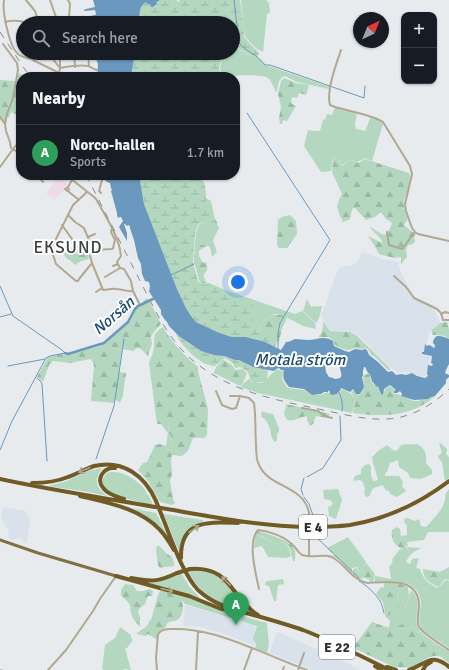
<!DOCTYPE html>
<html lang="en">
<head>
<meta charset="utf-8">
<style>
	:root { --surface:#171b24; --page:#20242c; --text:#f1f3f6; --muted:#9ea1a6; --line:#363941; --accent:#705dd7 }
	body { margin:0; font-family:Signika,sans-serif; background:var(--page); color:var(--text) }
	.controls { position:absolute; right:12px; top:12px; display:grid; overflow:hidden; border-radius:8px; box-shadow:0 1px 3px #0004 }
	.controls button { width:36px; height:36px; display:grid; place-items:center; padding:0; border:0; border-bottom:1px solid var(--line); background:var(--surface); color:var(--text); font:20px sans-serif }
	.compass { position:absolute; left:353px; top:12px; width:36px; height:36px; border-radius:50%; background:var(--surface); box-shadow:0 1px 3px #0004; rotate:43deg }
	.you { position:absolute; left:238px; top:282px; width:14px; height:14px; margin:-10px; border:3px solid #fff; border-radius:50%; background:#1a73e8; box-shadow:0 0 0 6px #1a73e833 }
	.badge { display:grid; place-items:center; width:26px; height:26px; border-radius:50%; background:var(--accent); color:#fff; font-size:13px; font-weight:700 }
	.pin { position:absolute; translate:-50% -33px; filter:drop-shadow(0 1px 2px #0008) }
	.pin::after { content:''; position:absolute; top:21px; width:14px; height:12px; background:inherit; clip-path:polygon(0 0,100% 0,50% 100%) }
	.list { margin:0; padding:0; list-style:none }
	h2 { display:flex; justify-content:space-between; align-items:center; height:52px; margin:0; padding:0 16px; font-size:17px }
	h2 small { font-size:13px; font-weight:400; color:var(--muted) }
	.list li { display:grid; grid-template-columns:26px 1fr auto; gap:12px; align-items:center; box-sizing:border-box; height:56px; padding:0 16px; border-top:1px solid var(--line) }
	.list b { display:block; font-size:15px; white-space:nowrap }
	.list p { margin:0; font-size:13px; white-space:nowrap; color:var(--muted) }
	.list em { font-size:13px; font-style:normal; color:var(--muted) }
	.icon { flex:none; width:22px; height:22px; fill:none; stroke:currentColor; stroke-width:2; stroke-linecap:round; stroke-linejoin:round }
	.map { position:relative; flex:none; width:449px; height:670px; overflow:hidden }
	.search { position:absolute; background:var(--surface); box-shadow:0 1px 3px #0004; left:16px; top:16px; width:224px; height:44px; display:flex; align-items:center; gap:10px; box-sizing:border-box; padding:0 14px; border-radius:22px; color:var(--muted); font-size:15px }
	.panel { position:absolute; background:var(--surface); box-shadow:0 1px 3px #0004; left:16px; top:72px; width:224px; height:108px; border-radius:16px }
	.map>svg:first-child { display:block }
	.built { fill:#d9e2ea }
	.education { fill:#eedae9 }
	.grass { fill:#b3d8bf }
	.forest { fill:url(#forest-firs) }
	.wetland { fill:url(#wetland-marsh) }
	.water { fill:#6b98bf; fill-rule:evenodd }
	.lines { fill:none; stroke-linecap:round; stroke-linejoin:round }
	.stream { stroke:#6b98bf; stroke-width:1 }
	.river { stroke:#6b98bf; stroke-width:2.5 }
	.minor { stroke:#b2a891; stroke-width:2 }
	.major { stroke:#817044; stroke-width:3 }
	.highway { stroke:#705b26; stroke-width:4 }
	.rail { stroke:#898b8d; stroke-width:1; stroke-dasharray:7 7; stroke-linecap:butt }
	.highway-bridge { stroke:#705b26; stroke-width:4 }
	.oneway { stroke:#b0a588 }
	.labels { text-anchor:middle; stroke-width:4; stroke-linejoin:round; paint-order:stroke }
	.shield { fill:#fff; stroke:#6c6d6d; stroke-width:1 }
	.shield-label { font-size:14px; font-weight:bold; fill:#2d2e2f }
	.water-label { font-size:16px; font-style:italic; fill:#184b72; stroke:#fff }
	.quarter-label { font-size:17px; letter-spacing:1px; fill:#3e4042; stroke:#fff }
</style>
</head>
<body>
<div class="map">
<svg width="449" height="670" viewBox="0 0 449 670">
	<defs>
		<pattern id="forest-firs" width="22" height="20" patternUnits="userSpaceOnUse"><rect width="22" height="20" fill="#b3d8bf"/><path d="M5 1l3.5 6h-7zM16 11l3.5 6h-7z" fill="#9abaa4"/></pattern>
		<pattern id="wetland-marsh" width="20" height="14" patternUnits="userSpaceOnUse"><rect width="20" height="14" fill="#b3d8bf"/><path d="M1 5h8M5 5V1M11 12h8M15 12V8" fill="none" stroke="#9abaa4"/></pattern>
	</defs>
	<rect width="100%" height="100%" fill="#e8ebed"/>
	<path class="built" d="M 363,252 L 381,259 L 389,260 L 398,262 L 401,273 L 414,296 L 433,305 L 433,307 L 440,322 L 437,326 L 430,331 L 424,352 L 422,352 L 422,355 L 431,356 L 426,376 L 419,376 L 412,373 L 397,372 L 391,368 L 360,337 L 353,332 L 330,330 L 321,316 L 338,269 L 341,267 L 353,265 L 359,259 L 361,253 Z
		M 3,507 L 25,511 L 30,519 L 27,543 L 25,543 L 20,538 L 12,540 L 8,538 L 9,531 L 4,524 L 1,516 Z
		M 185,605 L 256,626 L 253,638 L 255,646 L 221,633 L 200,627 L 183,626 Z
		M 277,632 L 334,656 L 361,670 L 313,670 L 269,653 Z"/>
	<path class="education" d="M 59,177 L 68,185 L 55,200 L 46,193 Z"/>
	<path class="grass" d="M 241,0 L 266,0 L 269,3 L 270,13 L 267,14 L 263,52 L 257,49 L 245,37 Z
		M 235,47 L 246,54 L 260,59 L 266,66 L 269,66 L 330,87 L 329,89 L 297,82 L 285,76 C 277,78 279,87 276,93 C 274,88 272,80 266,77 C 260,74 234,76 225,76 L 225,77 L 222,77 L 220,67 L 222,61 L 221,53 L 233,53 L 233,50 Z
		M 335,107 L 357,114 L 355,123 L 356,129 L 365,131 L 368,124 L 370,117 C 374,118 381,120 383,124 L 372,161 L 365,158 L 357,162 L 350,160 L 342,165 L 338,158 L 333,158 L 331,171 L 321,172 L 304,146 L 308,130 L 315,131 L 320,131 L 323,119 L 325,120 L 327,114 L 332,115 Z
		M 194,175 L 200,175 L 205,185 L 206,198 L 211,201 L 215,220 L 219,228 L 213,240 L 217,252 L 212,257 L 210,247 L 207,246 L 195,243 L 196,234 L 199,224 L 206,222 L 207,212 Z
		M 206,282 L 228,291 L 295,314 L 302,311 L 315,323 L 316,329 L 303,326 L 282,315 L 274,314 L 261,323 L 260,334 L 206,290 Z
		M 277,369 L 281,371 L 284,370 C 280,379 283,381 288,388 L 304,390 L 312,395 L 321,395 L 328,392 L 332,395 L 337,394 L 338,392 L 340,392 L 342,389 C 355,395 357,398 352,413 L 258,393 L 240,387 L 244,383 L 249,379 L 254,383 L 262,383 Z
		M 262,411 L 267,413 L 273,414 L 279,428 L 279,431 L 277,434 L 277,440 L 275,442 C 271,438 271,434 270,429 C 269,426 267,422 265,419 L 261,417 Z
		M 161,424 L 169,424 L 168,432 L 171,436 L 170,443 L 182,456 L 172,455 L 166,446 L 168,433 Z
		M 440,443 L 444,446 L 447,449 L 446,454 L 449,457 L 449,478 L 445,481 L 442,462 L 439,459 L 438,456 L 442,453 L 439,444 Z
		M 417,444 C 425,448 427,454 426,463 L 432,470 L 432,474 L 421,479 L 410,478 L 408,473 L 399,467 L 398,460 L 390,463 L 387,472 L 385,473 L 385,476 L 399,476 L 403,482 L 402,487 L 405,489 L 406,491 L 397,497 L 390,494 L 389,491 L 385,490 L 385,488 L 382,485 C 374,489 373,485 370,496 L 366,497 L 364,493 L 365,488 L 362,481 L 359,480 L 353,481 L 355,476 L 361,474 L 361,469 L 365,465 L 369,464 L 371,467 L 371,475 L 373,481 L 378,480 L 373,463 L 372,457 L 378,451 L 387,445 L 393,450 L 396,451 C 398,450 399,448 400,446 C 404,443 412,445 417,444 Z
		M 102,468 C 93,481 96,488 108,496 L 88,492 L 48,486 L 67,481 L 87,471 Z
		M 111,472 C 114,472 118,472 121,473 C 129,475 146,486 147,495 L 148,494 L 153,505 C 140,502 110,497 103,485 C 102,483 102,481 102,479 L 107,473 Z
		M 338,489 L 342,500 L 336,519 L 329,516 L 328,507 L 331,506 L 333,503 L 330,500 L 324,499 L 323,490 Z
		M 449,489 L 449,532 L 428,532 L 424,540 L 407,542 L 408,547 L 421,548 C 414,552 410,553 406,562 L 410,564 L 412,559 L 419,558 L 416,568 L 420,569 C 423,579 428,583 437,588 L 441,585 L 446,580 L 447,580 L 449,581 L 449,648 L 423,631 C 416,622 421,613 421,603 C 419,579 392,580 375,582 L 375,576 L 391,579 L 389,567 L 392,563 L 393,558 L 400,549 L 407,550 L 408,547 L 402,544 L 401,536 L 407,535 L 407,525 L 405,524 L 404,519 L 407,518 L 415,521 L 419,519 L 421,526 L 426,527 C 434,518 447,506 445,495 Z
		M 132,508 L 156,513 L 166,533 C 156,523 145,515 132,508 Z
		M 164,514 L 203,520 L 203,522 C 194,525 184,532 181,542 C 180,545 180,549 180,552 L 179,552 L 164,515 Z
		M 256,532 L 257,534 L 274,544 L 283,542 L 288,546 L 291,556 L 287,558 L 268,557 L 262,546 L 254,548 L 255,537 Z
		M 348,537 L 366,562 L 362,569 L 363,571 L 361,572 L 359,571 L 357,567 L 352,568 L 352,573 L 339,560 L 333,556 L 333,554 L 327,548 Z
		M 188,570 C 192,570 196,569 200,570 C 222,572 235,595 247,609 L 250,611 L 249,612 C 227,605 208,601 194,581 C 191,578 189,575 188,570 Z
		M 181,573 L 189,586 L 199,597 L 198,598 L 183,592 L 149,583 L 160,581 Z
		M 283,579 L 284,584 L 278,585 L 276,601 L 274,601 L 269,586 L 265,585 L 265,583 L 267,581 Z
		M 411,590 C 425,603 411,617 419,630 C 423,635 434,642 440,646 C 425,643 423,636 413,627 L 400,626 L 394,629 L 389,628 L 390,621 L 385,616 L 385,613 L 389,616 C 391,612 396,612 399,608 L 397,600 L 398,594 C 404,597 404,603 404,609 L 405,609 Z
		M 179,594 L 194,599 L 218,610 L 267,623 C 267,633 271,643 267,653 L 255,648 L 256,645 L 253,638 L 257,626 L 185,604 L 178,596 Z
		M 120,627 L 131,635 L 131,638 L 133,640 L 127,648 L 125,648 L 131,670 L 125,669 L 123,670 L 105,670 L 102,669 L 105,645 L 115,638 Z"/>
	<path class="forest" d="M 19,73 L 27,76 L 27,77 L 21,77 L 21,127 C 14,122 18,123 19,117 L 17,115 L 11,112 L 9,118 L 7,117 L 5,124 L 0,117 L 0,80 L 16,81 Z
		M 284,78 L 296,83 L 309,85 L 306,95 L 299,93 L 297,98 L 292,97 L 291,103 L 296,106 L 287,121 L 283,120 L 282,124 L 280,124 L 279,118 L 281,107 L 278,94 L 281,81 Z
		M 336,158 L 338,158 L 342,166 L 350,160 L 358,163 L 365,159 L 409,173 C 412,183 405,193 404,202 C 403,207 406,214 408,219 L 404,225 L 416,235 L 414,236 L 415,242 L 413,244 L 408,245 L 406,250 L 407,257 L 401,264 L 401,257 L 394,258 L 379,254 L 376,248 L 368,236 L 382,243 L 382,241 L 379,237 L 370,228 L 371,227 L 372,228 L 380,233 L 384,235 C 388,232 391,228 392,223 L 385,218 L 382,213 L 380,213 L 375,217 L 366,220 L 355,208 L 353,208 L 352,210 L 350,219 L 343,222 C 337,209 335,207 342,194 L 332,172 L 333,159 Z
		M 290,215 L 296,221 L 297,234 L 287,248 L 279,248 L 277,245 L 278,220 L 282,217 Z
		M 195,243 L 207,246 L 203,248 L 199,251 L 199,256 L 203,263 L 206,262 C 208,267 208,270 204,274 C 203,278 206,280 206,284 L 201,283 L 199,280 L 194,261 Z
		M 75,247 L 77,248 L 87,250 L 89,259 L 81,261 L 75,265 L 71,261 L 66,258 L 63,252 L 65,249 Z
		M 146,298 L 149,300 L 161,324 L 158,327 L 151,336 L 152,344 L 148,355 L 149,357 L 141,349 L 137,348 L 133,351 L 122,349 L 119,372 L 126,373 L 123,394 L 123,396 L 120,403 L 115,399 L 114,403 L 91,401 L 94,366 L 93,362 L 91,359 L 70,363 L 53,361 L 49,365 L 43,382 L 37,377 L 48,357 L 61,354 L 68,355 L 100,346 L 105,344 L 128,322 L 134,310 L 144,304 L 143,302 Z
		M 307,299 L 311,307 L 322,306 L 319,318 L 316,323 L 303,311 Z
		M 273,315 L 283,315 L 287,318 L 282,328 L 279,342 L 260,334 L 261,323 Z
		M 323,321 L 330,331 L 350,332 L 356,335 L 390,368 L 390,370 L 388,370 L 375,357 L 371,355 L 368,349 L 366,348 L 361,349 L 355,348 C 346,352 343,349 335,345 C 332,336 328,337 318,337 C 323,333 323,327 323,321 Z
		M 447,322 L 449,329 L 449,339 C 445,335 439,335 433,335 L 431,330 L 437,326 L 440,323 Z
		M 163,327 C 172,343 184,355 198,367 L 198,371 L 208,409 L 207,435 C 203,441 198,436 193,438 L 188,451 L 182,456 L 170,443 L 171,436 L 168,432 L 169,424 L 157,424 L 149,363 C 151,358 153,353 154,347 C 155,336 152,334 163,327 Z
		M 223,360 L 231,364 L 235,370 L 243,369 L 247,373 L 243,383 L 240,386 L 214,373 L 216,367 Z
		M 367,374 L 370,374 C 370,379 372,386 378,386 L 381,394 L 383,395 L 385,389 L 390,386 L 395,390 L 393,391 L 394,394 L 397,394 L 414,401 L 419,401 L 421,399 L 428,399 L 431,397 L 435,396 C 412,417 382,417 353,413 C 355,404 356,400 351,392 L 353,390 C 356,393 356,396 361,394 L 364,387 L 363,377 L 364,375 Z
		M 286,404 L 330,414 L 328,418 L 316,416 L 313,424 L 310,426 L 307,420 L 307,416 C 300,417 294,422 287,420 L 284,414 L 286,406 Z
		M 160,444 L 166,446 L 172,455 L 171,460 L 172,474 L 170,481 L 173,499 L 175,503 L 172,505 L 160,502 L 148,481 L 138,470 L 143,463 L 147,462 L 155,445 Z
		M 397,527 L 400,529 L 402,544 L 407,548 L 407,551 C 397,547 390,542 392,530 Z
		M 258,531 C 267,534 290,540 294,548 C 296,552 295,557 295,561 L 293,561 L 289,546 L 283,542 L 274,544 L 258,534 L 256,532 Z
		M 158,546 C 163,548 163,550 166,553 C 171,557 173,556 174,564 L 174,566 C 170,567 165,566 161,568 L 159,567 L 158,565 L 156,551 L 156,548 Z
		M 366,563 L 375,574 L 374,580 L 371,582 C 368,578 365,577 360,579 L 353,574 L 353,569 L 357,568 L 358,571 L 361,572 L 363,571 L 362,569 Z
		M 449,567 L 449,580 L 445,579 L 441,584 L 438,587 C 429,582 423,579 423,569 L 440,572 Z
		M 392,582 L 401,584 L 408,587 L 409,596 L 405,609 L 404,609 C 404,603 404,598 398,594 L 397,600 L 399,604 L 399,608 L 396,611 L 395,614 L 392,614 L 391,613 L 389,616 L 385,613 L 383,602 L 376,594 L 380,588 L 384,587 L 384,583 Z
		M 125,584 L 133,585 L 137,591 L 143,591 L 149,589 L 153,591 L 152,596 L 148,596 L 145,604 L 139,609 L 138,612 L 140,617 L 140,626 C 136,623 132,618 131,613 C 130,610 131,608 130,606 C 129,602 124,598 121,596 L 121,590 Z
		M 163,590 L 177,593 C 178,597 181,598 182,602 C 184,607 183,617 177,620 C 170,623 169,619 165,628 C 158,629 157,634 157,640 L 150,635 L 147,634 L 146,636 L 137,634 L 137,633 L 147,626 L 150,620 L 151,620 L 158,595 L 160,591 Z
		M 372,622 C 382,625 393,632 402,624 L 413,627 L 426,640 L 432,644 L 440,646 L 449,651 L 449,664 C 447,662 444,659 441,657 C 430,652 421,664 411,667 C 405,668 400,667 394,667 L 341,642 L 341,641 L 355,645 Z"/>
	<path class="wetland" d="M 159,0 L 177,0 L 178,2 L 180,1 L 179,0 L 240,0 L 244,28 L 244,37 L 259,53 L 257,58 L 245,53 L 235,46 L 233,48 L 233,23 L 139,23 C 139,15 139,7 146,2 L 150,4 L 153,7 L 156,6 L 156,2 L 159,1 Z
		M 135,53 L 220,53 L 221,61 L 219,67 L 221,77 L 131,77 Z
		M 139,175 L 200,175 L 205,186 L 206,204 L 208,210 L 218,223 L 215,225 L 209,221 L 198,224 L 195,234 L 193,262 L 198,281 L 202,284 L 210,285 L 253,304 C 251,321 250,330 269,336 C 273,337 274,337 277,341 L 275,348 L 265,342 L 246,337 L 232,337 L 217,332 L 196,322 L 191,316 L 186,308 L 177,289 L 144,204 Z
		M 176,333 L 185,341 L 201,351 L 224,356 L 235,360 L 239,360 L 253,367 L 268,370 L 267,378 L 263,382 L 254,383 L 250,379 L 248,372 L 244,369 L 240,367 L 235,368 L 234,367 L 233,363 L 225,358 L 215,366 C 213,366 211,366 209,365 C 199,363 178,343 176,333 Z"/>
	<path class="water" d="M 93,0 L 159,0 L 159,1 L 156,2 L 157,4 L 153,7 L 151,7 L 150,4 L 147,4 L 146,2 C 138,7 140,15 139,23 L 83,23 L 83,22 L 94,20 L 94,17 L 83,18 L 82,17 L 83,16 L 85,17 L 95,15 L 96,14 L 95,10 L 84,11 L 84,10 L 86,9 L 95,7 Z
		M 98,53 L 135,53 L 131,77 L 97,77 L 98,64 L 96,59 Z
		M 109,175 L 139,175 L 144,204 L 177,289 L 186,308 L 191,316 L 196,322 L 217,332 L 232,337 L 246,337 L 265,342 L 281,350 L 286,342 C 289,342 292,340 295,339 C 299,339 304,340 308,340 C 317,340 324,335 333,341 L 334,346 L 345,351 L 349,352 L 355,349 L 362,350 L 365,349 L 367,350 L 369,355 L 378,362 L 388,372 L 392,371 L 396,375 L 401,374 L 406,375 L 412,373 L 417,376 L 425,378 L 428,376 L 427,374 L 428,365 L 432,366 L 433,364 L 431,363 L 432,356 L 422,354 L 422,352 L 424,352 L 425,344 L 427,346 L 429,345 L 433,347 L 434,349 L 435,345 L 433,343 C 434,333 442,336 449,339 L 449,364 L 446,370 L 445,373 L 449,375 L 449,377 L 446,380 L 446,383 L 435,396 L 431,397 L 428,399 L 414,400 L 401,396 L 402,394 L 400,391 L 397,393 L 394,393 L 394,391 L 396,390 L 390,385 L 384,389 L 383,395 L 381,394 L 378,386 L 376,386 L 372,381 L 370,374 L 368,373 L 365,367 L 364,367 L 363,371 L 363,376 L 362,377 L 364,387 L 360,394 L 356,394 L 353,389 L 350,392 L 341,388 L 340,391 L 337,393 L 337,394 L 332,395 L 330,394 L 330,392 L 329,390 L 328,392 L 324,392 L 321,394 L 312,395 L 304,389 L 289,387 C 284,381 282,378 284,370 L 281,370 L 279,368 L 276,369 L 274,371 L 253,367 L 239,360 L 235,360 L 224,356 L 214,355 L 201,351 L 180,337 L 169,326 L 167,322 L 165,320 L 161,314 L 161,310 L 150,293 L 149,291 L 150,287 L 149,282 L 145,281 L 142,274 L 141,264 L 138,258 L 134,240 L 129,225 L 127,226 L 125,224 L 124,224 L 127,233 L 127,241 L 119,227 L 123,221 L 121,217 L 120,217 L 118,218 L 117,215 L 117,213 L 111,191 L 112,190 L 111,188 L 110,183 L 107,182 L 105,180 L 106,178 L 110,179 ZM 328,360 L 340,363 C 338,371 347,378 335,379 L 333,378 L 329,377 L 326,372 C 326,369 324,364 325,361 Z"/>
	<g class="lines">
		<path class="stream" d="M 234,0 L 239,43 C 247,52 258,55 265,65 L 270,65 L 364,98 L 365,86
			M 247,113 L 330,240 L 280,323 L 278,333 L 278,349
			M 171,275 L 194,264
			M 0,286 L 13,316 L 62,350 L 65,353
			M 0,317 L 11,314
			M 8,366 L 45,359
			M 37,378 L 41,382 L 42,384 L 47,461
			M 338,391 C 342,397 343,405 342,411
			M 0,450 L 12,421 L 46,358 L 50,356 L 65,353
			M 96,459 L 114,406 L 124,339
			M 307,477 L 323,468 L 341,440 L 340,416
			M 303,495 L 301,489 L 304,478
			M 304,497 L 309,504 L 316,524
			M 316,533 L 316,537 L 333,553
			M 335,555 L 359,578
			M 359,581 C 365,584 376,594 380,601 C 382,604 383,609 384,613
			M 0,670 L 2,670"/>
		<path class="river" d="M 65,353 L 68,354 L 104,343 L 128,322 L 135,309 L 138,306 L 153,299"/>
		<path class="minor" d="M 4,0 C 2,11 9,45 17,53 C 20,57 27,58 31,59 C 40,64 50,68 59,73 L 60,68 C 66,67 82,65 88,66 C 91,67 93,69 97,70
			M 26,0 L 35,11 L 39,23
			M 50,0 L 56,17 L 57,23
			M 68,0 L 70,4 L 69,17 L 70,18 L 71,23
			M 5,22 C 12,20 21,21 28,23
			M 41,23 C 50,20 60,20 69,17
			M 3,44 L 17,63 L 18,70 L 13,98 L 7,114 L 5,124 L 6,131 L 10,142 L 11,148
			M 341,50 C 336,65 326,91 330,105 L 335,107 C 346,110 376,116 383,122 L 410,166 L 412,174 L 405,204 L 406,211 L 412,228 L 415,232 L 418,234 L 449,241
			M 48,53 L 60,68
			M 74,53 L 75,67
			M 88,53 L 89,66
			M 60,55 L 74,54
			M 60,67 L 60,53
			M 54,77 L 59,73 L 62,77
			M 71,77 L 81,76
			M 0,117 L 5,124
			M 13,149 L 21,155
			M 0,167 L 13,149 L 21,139
			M 37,175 L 43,182
			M 66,175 L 94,197 L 96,199 C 106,217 119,236 121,256 L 117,262 L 120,268
			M 68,187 L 69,190 L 67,191 L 65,189 L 68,187 L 72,180
			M 69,192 L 79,200
			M 87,192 L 73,205 L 51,249 L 56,264 L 76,281 L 78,281 L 79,279 L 92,263
			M 101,193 L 99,191 L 102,180 L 101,175
			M 68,215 L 75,222 L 84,228 L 93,250
			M 62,225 L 77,246 L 78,248 L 93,250 L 112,249 L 113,248 L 115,240 L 111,232 L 112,228
			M 387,232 L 389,245 L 402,249 C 407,244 410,237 415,232
			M 88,237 L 95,234
			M 88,249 L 92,263 L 103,290 C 108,290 112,288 116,289 C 122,289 127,292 133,291
			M 113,266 L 118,264
			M 120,268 L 124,269 L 131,281 L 133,291 L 139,303
			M 394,276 L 406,287 L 414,298 L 437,309 L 441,313 L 443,320 L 449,320
			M 105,277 L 120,268
			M 96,292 L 102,288
			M 441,314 L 445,312 L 449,313
			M 216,391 L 222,405 L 232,409 L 236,408 L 240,396 L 230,396
			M 240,396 L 249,398 L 254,403 C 256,417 255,431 256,444 C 256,451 256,459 259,465 C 269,488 304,485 309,513 C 309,517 309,521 309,525
			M 302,408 L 318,411 L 325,416 L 332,418
			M 309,556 L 309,530
			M 259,589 C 256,574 247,542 258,530 C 269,531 283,536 292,544 C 296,547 297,552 302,555 C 313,559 326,552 335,559 C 346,566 353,580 367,583 C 386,582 419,576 419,606 C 419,612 416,621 419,627 C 423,634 442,645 449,650
			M 48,670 L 66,650 L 93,611 L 100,599 L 116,576
			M 157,670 L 156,658 L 158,634 C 162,628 169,629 175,629 C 203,629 227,638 252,648 C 270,655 288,663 307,670
			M 196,670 L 198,631
			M 244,670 L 252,648
			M 283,670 L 284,667
			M 298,670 L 304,653"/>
		<path class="major" d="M 0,540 L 38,553 L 116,576"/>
		<path class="highway" d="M 115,468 C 103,467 95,480 104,489 C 109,495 118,497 124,499
			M 0,479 C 55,491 111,499 167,509 C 213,517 259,526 305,527 C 320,527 335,527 350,525 C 386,519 420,503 449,481
			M 32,483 C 44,483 56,482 68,477 C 77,474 85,469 94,466 C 123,459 145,476 156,501
			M 80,496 C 108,503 140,508 160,530 C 166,536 170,543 174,550
			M 162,516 C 171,538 182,573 198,590 C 213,604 231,609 250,614 C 268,619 286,624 303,630 C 332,641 361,656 389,670
			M 181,558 C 180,519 209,522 238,523
			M 190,569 C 232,566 230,598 258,615
			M 116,576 L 189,596 L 221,609 L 230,610
			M 131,578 C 151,582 158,582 177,573
			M 375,666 L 381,670
			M 387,667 L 396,670
			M 409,670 C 426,664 432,652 449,667
			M 423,670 L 426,665 L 431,662"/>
		<path class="rail" d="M 0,32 L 30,77
			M 86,175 L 157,314 C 168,333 179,350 196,363 C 234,393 277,400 323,410 C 347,415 372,422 397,418 C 417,414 435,403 449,389"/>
		<path class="highway-bridge" d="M 156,501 L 162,516
			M 177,573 L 190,569"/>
	</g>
	<defs><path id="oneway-shaft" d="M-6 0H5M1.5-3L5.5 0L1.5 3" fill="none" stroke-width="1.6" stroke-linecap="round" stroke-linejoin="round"/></defs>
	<g class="oneway">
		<use href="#oneway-shaft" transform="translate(84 470) rotate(157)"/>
		<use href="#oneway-shaft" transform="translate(194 529) rotate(-35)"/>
		<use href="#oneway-shaft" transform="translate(226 581) rotate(-135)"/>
		<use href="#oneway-shaft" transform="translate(167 590) rotate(15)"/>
	</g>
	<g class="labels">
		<g class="shield">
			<rect x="299" y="515" width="28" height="24" rx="3"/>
			<rect x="319" y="635" width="36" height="24" rx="3"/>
		</g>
		<g class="shield-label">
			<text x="313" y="532">E 4</text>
			<text x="337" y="652">E 22</text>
		</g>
		<g class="water-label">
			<text transform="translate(113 315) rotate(-41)" y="6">Norsån</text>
			<text x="300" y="365">Motala ström</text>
		</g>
		<g class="quarter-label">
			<text x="68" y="253">EKSUND</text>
		</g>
	</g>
</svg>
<div class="controls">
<button>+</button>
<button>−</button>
</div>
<svg class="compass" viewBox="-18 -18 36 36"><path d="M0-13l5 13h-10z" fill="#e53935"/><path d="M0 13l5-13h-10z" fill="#9ea1a6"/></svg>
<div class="you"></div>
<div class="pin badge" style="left:236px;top:625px;background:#2e9e5b">A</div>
<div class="search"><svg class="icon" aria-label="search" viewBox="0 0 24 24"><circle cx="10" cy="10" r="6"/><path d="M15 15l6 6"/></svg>Search here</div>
<section class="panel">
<h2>Nearby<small></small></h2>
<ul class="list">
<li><span class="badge" style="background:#2e9e5b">A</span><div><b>Norco-hallen</b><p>Sports</p></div><em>1.7 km</em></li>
</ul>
</section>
</div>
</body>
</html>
